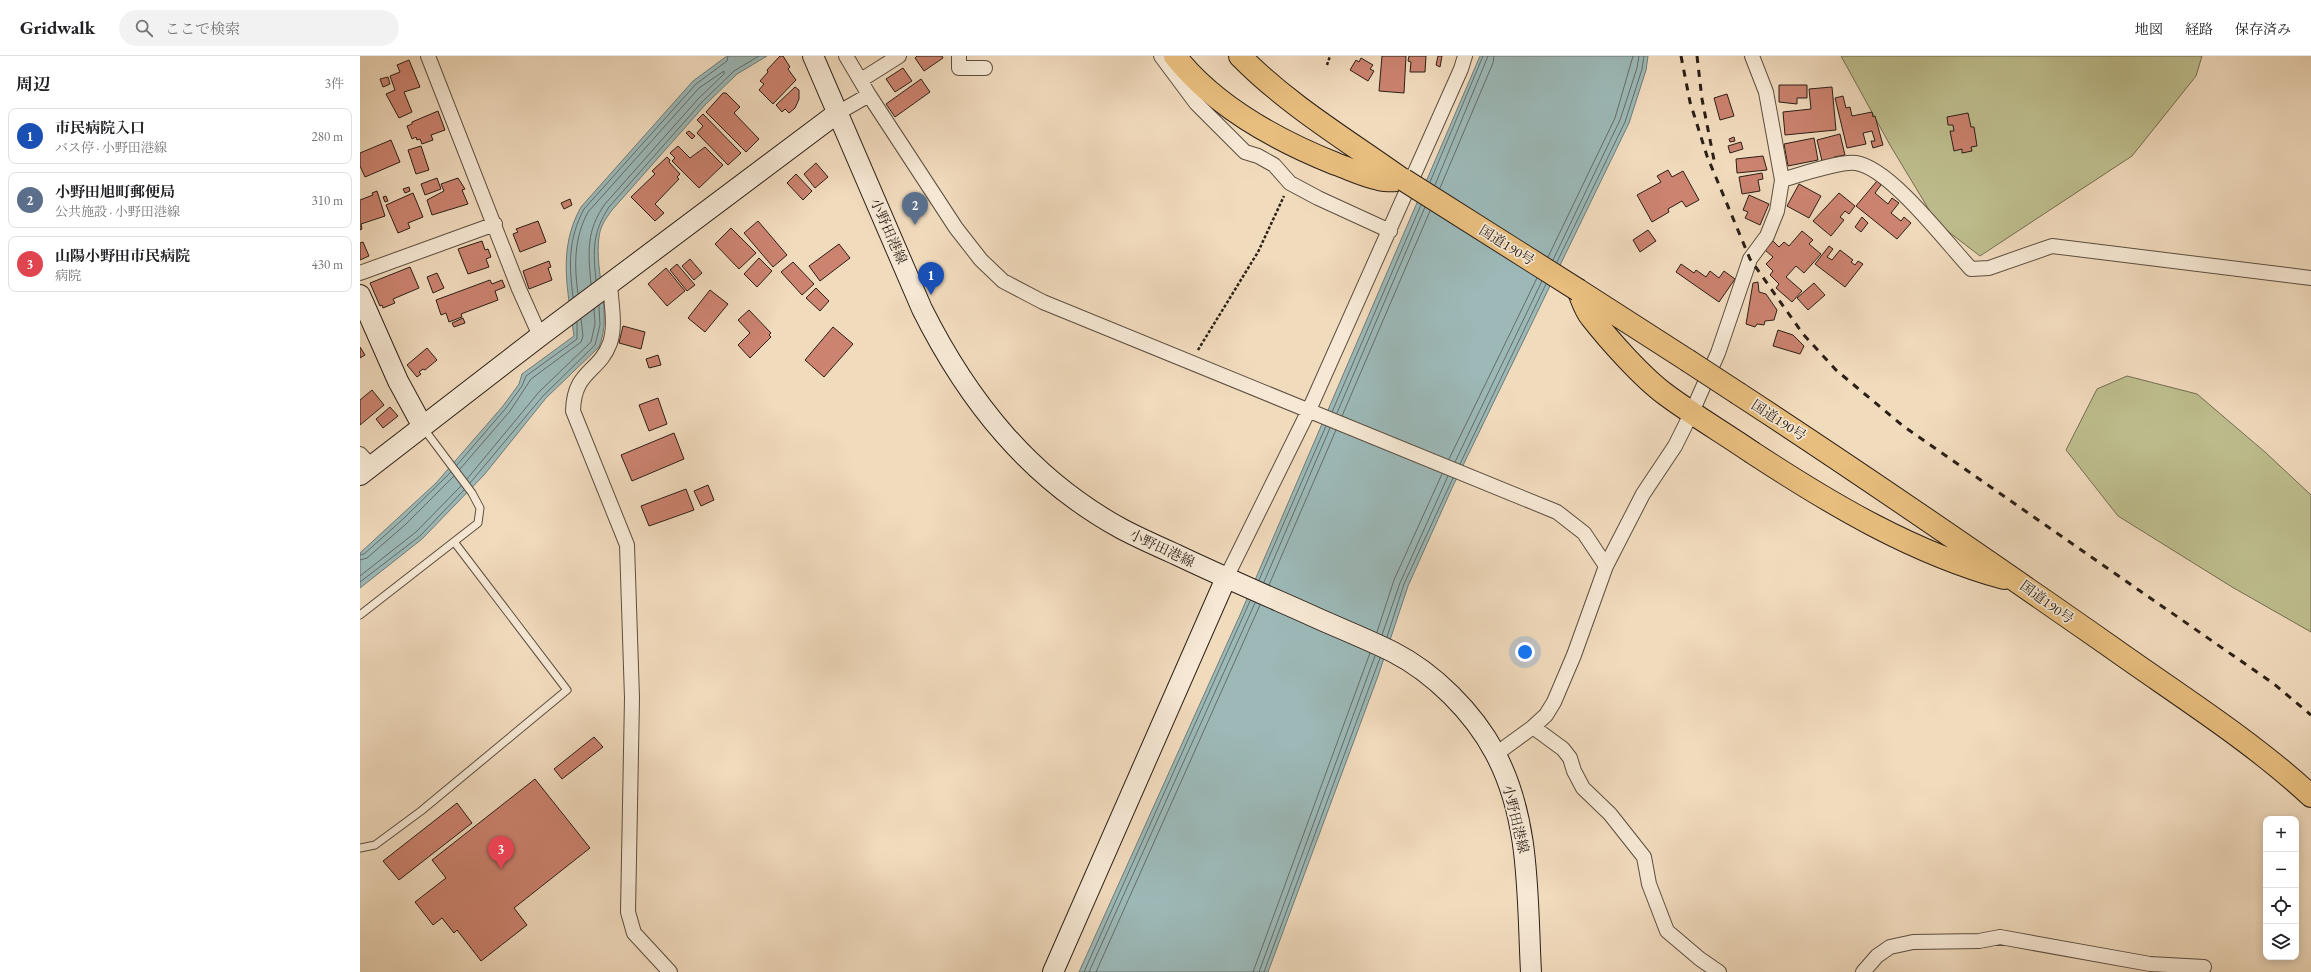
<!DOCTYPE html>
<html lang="ja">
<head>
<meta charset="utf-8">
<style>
	:root { --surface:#fff; --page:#f2f2f2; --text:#202124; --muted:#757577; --line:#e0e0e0; --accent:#2563eb }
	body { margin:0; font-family:"EB Garamond","Noto Serif JP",serif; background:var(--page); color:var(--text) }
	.controls { position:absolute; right:12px; bottom:12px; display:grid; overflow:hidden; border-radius:8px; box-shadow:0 2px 10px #0003 }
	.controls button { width:36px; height:36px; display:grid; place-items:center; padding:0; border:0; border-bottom:1px solid var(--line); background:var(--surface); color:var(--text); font:20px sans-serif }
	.you { position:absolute; left:1165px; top:596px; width:14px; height:14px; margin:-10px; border:3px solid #fff; border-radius:50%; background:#1a73e8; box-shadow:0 0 0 6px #1a73e833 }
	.badge { display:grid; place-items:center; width:26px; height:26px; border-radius:50%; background:var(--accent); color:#fff; font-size:13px; font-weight:700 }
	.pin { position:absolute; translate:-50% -33px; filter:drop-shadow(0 1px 2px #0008) }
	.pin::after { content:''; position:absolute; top:21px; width:14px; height:12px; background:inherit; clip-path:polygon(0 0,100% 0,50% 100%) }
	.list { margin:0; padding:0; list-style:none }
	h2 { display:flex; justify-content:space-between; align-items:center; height:52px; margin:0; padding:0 16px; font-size:17px }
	h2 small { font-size:13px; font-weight:400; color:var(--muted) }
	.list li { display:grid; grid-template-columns:26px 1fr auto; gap:12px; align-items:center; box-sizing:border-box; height:56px; margin:0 8px 8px; padding:0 8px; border:1px solid var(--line); border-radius:8px }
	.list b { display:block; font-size:15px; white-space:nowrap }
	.list p { margin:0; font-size:13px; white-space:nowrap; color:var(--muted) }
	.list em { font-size:13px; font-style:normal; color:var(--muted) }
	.icon { flex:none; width:22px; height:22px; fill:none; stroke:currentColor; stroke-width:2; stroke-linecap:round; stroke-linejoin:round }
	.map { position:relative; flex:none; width:1951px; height:916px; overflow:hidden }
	header { display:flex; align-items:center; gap:24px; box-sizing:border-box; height:56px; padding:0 20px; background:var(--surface); border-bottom:1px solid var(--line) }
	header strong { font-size:19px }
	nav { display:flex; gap:22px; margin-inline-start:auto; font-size:14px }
	.search { width:280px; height:36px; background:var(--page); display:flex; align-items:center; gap:10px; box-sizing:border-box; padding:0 14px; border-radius:22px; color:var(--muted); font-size:15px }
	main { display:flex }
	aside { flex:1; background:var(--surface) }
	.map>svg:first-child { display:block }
	.green { fill:#bebe8e; stroke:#746e52 }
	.water { fill:#9cb9b8; stroke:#6f7b78 }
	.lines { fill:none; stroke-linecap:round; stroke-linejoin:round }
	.shore { stroke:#646c68; stroke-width:1 }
	.building { fill:#cc8370; stroke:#2b1f17 }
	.lane-casing { stroke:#5c4e40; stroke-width:9 }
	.street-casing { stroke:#5c4e40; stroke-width:16 }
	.secondary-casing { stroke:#2b1f17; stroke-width:22 }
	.highway-casing { stroke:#2b1f17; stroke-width:24 }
	.path { stroke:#2b1f17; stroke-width:2.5; stroke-dasharray:3 2; stroke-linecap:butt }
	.lane { stroke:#f6e8d4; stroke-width:7 }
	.street { stroke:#f6e8d4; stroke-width:14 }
	.secondary { stroke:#f6e8d4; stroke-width:20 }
	.highway { stroke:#e8be7e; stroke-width:22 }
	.rail { stroke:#2b1f17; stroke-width:3; stroke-dasharray:7 7; stroke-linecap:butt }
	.highway-bridge-casing { stroke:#2b1f17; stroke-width:24; stroke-linecap:butt }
	.highway-bridge { stroke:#e8be7e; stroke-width:22 }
	.labels { text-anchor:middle; stroke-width:3.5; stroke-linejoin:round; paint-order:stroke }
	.street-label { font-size:14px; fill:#2b1f17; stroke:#f6e8d4 }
</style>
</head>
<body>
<header>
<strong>Gridwalk</strong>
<div class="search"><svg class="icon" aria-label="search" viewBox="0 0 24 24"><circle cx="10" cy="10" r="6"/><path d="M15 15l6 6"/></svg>ここで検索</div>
<nav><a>地図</a><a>経路</a><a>保存済み</a></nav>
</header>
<main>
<aside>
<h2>周辺<small>3件</small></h2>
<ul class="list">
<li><span class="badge" style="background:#1a4fb4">1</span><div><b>市民病院入口</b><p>バス停 · 小野田港線</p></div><em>280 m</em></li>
<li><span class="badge" style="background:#5c6f8a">2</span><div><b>小野田旭町郵便局</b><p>公共施設 · 小野田港線</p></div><em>310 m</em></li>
<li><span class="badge" style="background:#e0444e">3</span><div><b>山陽小野田市民病院</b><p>病院</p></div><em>430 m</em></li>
</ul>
</aside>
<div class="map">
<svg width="1951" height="916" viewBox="0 0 1951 916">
	<rect width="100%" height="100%" fill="#f1dbbd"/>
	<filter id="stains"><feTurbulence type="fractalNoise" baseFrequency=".005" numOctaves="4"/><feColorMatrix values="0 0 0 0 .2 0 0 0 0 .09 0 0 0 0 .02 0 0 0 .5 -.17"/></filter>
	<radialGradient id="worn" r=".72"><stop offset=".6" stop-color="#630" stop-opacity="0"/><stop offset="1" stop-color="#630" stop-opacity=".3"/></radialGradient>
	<path class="green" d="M 1481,0 L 1842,0 L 1836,20 L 1772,100 L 1620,200 L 1577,167 L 1530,89 Z
		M 1767,320 L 1837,338 L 1905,396 L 1951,439 L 1951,576 L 1872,531 L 1758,460 L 1706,394 L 1737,333 Z"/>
	<path class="water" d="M 367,0 L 407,0 L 377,18 L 345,49 L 252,154 C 246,162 240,171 239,181 C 234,217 253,257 239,291 L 186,342 L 124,419 L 62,483 L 0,532 L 0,497 L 76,427 L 143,350 L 159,328 L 162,318 L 214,280 C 208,234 197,194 221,151 L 333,25 Z
		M 1120,0 L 1288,0 L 1286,14 L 1269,67 L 1092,432 L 1048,530 L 1018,620 L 908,916 L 719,916 L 880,559 Z"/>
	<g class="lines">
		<path class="shore" d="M 1070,126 L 1123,0
			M 1075,129 L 1128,0
			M 1080,132 L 1133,7 L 1134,0
			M 1188,201 L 1255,62 L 1273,0
			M 1193,204 L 1260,64 L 1277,12 L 1279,0
			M 1197,206 L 1265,66 L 1282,13 L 1284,0
			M 236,224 C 233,195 232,177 249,151 L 342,46 L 374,15 L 399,0
			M 218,238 C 214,209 214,182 228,156 L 339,32 L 364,15 L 364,18 L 338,43 L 245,148 C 226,175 228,196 231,228
			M 213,241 C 209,209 208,183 224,153 L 336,28 L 367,5 L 368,0
			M 972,356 L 1061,149
			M 977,357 L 1065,151
			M 982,360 L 1070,155
			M 1089,403 L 1177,222
			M 1095,406 L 1182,225
			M 1100,408 L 1186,228
			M 97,409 L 146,352 L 162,330 L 166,320 L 217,283 L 217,266
			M 100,413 L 150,355 L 171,323 L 221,286 L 223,280 L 221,263
			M 107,423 L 179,336 L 231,286 L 235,268 L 234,253
			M 110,427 L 183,340 L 235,289 L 240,269 L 239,250
			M 0,499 L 4,498 L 42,464 L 91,416
			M 0,504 L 7,502 L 46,468 L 94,420
			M 0,520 L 56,476 L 101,430
			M 899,524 L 966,370
			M 0,526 L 60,480 L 104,434
			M 904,526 L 970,372
			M 909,529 L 976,374
			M 1017,576 L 1034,524 L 1082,418
			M 1022,579 L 1040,527 L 1088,420
			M 1027,581 L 1044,528 L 1093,422
			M 724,916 L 890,545
			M 729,916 L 895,547
			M 736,916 L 900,549
			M 893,916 L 1010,597
			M 899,916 L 1015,600
			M 904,916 L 1020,602"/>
	</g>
	<path class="building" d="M 420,0 L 423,0 L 430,11 L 428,13 L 436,24 L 413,48 L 399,34 L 404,28 L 400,25 L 408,16 L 407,14 Z
		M 557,0 L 582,0 L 583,2 L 564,15 L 555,2 Z
		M 1022,0 L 1046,0 L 1044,37 L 1019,35 Z
		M 1049,0 L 1066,0 L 1065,16 L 1050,16 L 1051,6 L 1048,5 Z
		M 1078,0 L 1082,0 L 1080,11 L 1076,9 Z
		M 1001,2 L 1013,9 L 1010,13 L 1014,15 L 1008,25 L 990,14 L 996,4 L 999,6 Z
		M 49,4 L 60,31 L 44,36 L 52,56 L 39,62 L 26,38 L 35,34 L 30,20 L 40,16 L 37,9 Z
		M 543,12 L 552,25 L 535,36 L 526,23 Z
		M 28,21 L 30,28 L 23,31 L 20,23 Z
		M 561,23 L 570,36 L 535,61 L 526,48 Z
		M 1419,29 L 1447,29 L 1447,42 L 1437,42 L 1437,48 L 1419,46 Z
		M 435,31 L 439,34 L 439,43 L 435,52 L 429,57 L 425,53 L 422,56 L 416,49 Z
		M 1472,31 L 1476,74 L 1425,79 L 1423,56 L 1451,53 L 1449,33 Z
		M 363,37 L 366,37 L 380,51 L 374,57 L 399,83 L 386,96 L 346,56 Z
		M 1367,38 L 1374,60 L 1360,64 L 1354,42 Z
		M 1483,40 L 1486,52 L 1490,51 L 1492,60 L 1512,56 L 1513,61 L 1515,60 L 1523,89 L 1513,92 L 1511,85 L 1515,85 L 1512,75 L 1503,77 L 1506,88 L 1487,92 L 1475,42 Z
		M 78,55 L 85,74 L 71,79 L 73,84 L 62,88 L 60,83 L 57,84 L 56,81 L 52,83 L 47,70 L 52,68 L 52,66 Z
		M 1608,57 L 1611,71 L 1614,71 L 1617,90 L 1611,91 L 1612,95 L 1602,97 L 1602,93 L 1594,95 L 1590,75 L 1594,75 L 1593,69 L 1588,69 L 1587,61 Z
		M 343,58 L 381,97 L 368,109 L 337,77 L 343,70 L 337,64 Z
		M 329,75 L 335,80 L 332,83 L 326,77 Z
		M 1480,78 L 1485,99 L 1474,101 L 1475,106 L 1463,109 L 1457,84 Z
		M 1374,81 L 1375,85 L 1370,86 L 1369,83 Z
		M 1454,82 L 1458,104 L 1428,110 L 1424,88 Z
		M 31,84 L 40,106 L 5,121 L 0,110 L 0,97 Z
		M 1381,86 L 1383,93 L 1370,97 L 1368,90 Z
		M 61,90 L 69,114 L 56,118 L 48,94 Z
		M 318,90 L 330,102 L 345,91 L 363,109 L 339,132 L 312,105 L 315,102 L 310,97 Z
		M 1403,100 L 1407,114 L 1377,117 L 1376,103 Z
		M 307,101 L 310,104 L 309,106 L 320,118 L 317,121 L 319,123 L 295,148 L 304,157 L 295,165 L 271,141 L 295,118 L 292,115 Z
		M 456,107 L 468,121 L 455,132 L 444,118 Z
		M 1308,114 L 1312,121 L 1323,115 L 1339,144 L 1326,151 L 1322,145 L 1308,153 L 1309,156 L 1292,166 L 1277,139 L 1301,126 L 1297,120 Z
		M 1402,117 L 1403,123 L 1398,124 L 1400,135 L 1382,138 L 1379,121 Z
		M 436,118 L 452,135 L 443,144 L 427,127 Z
		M 77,122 L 81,133 L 65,139 L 61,128 Z
		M 98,122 L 105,133 L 102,134 L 108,148 L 72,159 L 67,144 L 84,135 L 81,128 Z
		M 1517,125 L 1521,129 L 1515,137 L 1528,148 L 1532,142 L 1539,147 L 1531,157 L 1541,165 L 1544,161 L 1551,167 L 1537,183 L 1496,150 Z
		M 1439,128 L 1461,140 L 1449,162 L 1427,150 Z
		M 49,131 L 50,135 L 45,137 L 43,133 Z
		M 17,135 L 25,160 L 1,168 L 2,173 L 0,174 L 0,144 L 13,139 L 12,137 Z
		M 53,137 L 63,161 L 48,167 L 50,172 L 38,177 L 26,149 Z
		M 1479,137 L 1495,150 L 1489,158 L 1485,155 L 1480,161 L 1484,164 L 1471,180 L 1453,165 Z
		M 1389,139 L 1409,148 L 1400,169 L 1385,162 L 1388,156 L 1383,154 Z
		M 26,140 L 28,145 L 25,146 L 23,141 Z
		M 210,143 L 212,149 L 204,153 L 201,147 Z
		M 1502,161 L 1508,167 L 1501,176 L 1495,171 Z
		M 178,165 L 186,186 L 160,196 L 153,178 L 158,176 L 156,173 Z
		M 398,165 L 427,199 L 413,211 L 384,177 Z
		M 371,172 L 396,197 L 379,213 L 355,188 Z
		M 1288,174 L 1296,185 L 1280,196 L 1273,184 Z
		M 1442,175 L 1453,184 L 1449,188 L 1461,198 L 1444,217 L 1436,210 L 1426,221 L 1442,235 L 1432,246 L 1416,232 L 1419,228 L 1410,219 L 1413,215 L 1406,208 L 1413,201 L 1405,194 L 1413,185 L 1419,191 L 1424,186 L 1429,190 Z
		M 122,185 L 125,194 L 128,193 L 131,201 L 126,203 L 129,211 L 108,218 L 98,193 Z
		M 3,186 L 9,200 L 0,204 L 0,187 Z
		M 479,188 L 490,202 L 460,225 L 449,210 Z
		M 1469,190 L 1473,193 L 1467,201 L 1472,204 L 1480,194 L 1493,204 L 1491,206 L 1495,209 L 1498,205 L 1503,208 L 1485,231 L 1455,208 Z
		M 399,202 L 412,215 L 397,231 L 384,218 Z
		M 330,203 L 342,217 L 334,224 L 322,210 Z
		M 189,205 L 191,211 L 188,212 L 192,224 L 169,233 L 163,215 Z
		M 433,206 L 454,228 L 442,239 L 421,216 Z
		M 317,208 L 335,229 L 327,235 L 310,214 Z
		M 1321,208 L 1334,217 L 1336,214 L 1346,221 L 1350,215 L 1359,222 L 1364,215 L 1375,223 L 1359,246 L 1316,216 Z
		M 50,211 L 59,232 L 33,243 L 35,247 L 23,252 L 22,249 L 20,250 L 10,227 Z
		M 306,212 L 325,235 L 307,250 L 288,228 Z
		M 77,217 L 84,232 L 73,237 L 67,221 Z
		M 130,224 L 132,228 L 142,224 L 145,231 L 135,235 L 138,244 L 101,258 L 102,261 L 89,266 L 86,257 L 81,259 L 76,244 Z
		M 1398,226 L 1399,236 L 1406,238 L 1417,254 L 1414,264 L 1405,265 L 1404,269 L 1397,268 L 1395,271 L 1386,268 L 1393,227 Z
		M 1454,227 L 1465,239 L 1448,254 L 1437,242 Z
		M 456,232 L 469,245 L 460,255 L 446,242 Z
		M 350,234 L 368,248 L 345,276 L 328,262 Z
		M 389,254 L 411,277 L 409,279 L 411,281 L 390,302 L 378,289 L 390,277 L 378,264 Z
		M 103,262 L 105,267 L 94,271 L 92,267 Z
		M 263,270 L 285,276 L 281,293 L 259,287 Z
		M 473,271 L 493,288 L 464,321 L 445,304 Z
		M 1418,274 L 1433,279 L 1444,290 L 1440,298 L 1413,290 Z
		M 0,291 L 5,299 L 0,302 Z
		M 67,292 L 77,304 L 65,314 L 63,313 L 59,316 L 61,318 L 57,321 L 47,309 Z
		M 298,299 L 301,309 L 289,312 L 286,303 Z
		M 12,334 L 24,349 L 0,369 L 0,344 Z
		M 298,342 L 307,368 L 289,375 L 279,349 Z
		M 30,351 L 38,360 L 23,372 L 16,363 Z
		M 314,377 L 324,403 L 272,425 L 261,399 Z
		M 348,429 L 354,444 L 341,450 L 334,435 Z
		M 326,433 L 334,454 L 289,470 L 281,450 Z
		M 234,681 L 243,691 L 202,723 L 194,713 Z
		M 175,723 L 230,792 L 154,852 L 167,869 L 121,905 L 97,874 L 94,877 L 82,862 L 73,869 L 55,846 L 86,822 L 72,804 Z
		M 97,747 L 112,767 L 39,824 L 23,805 Z"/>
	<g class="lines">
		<defs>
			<path id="lane" d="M 0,559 L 118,467 L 120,452 L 112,437 L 64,373
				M 0,792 L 15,789 L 61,755 L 207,634 L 95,487"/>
			<path id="street" d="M 68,0 L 159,233 L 180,280
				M 486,0 L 509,39
				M 599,0 L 599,12 L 625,12
				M 801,0 L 836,47 L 885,96 L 898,100 L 914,109 L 930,127 L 958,142 L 1030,175
				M 501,24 L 539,0
				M 476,58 L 509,39 L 596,172 L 621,204 L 643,225 L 683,246 L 1197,456 L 1224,477 L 1246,510
				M 1422,124 C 1439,119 1480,105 1496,107 C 1530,112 1586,186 1611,213 L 1629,212 L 1692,190 L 1951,222
				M 0,217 L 135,168
				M 250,228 C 251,246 256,270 250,287 C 239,317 214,314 213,355 L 267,489 L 272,642 L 268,856 L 274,877 L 310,916
				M 0,398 L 11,410
				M 866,522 L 949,354 L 1101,13 L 1105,0
				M 1173,671 L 1203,693 L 1210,702 L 1214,715 L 1223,732 L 1250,758 L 1284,801 L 1289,828 L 1307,875 L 1340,903 L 1359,916
				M 1136,698 L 1173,671 L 1186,659 L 1194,646 L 1214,599 L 1246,510 L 1283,438 L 1315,390 L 1332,356 L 1358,297 L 1390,203 L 1407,180 L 1417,155 L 1422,124 L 1406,36 L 1392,0
				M 1503,916 L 1517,900 L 1530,891 L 1553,886 L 1619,885 L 1640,881 L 1790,908 L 1844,911"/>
			<path id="secondary" d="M 453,0 L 562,253 C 608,345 670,423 762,473 C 779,482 797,490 815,498 C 859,519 903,538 948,558 C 976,571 1005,582 1033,596 C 1074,617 1113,656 1135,697 C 1171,764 1167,843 1171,916
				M 0,239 L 38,325 L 63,371
				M 0,419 L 180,280 L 476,58
				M 693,916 L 866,522"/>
			<path id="highway" d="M 815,0 C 855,51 916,84 976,108 C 990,113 1004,120 1019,123 C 1027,125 1036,124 1044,124
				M 880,0 C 928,49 987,84 1043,124
				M 1218,234 C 1222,243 1225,254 1231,261 C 1249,284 1282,321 1305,338 C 1333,359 1364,377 1393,397 C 1471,448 1553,497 1644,522
				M 1218,234 L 1327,304
				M 1379,338 C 1505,420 1628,505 1751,591 C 1817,638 1892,685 1951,740"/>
		</defs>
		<use href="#lane" class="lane-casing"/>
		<use href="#street" class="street-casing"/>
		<use href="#secondary" class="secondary-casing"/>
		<use href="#highway" class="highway-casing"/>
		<path class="path" d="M 967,9 L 970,0
			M 838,294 L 898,196 L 924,140"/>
		<use href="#lane" class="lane"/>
		<use href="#street" class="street"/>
		<use href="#secondary" class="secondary"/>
		<use href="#highway" class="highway"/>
		<path class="rail" d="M 1321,0 L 1330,46 L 1347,100 L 1390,203 L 1443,278 L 1476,314 L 1543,370 L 1914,628 L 1951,659
			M 1337,0 L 1342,43 L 1354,104"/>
		<defs>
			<path id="highway-bridge" d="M 1044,124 L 1218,234
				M 1327,304 L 1379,338"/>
		</defs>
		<use href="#highway-bridge" class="highway-bridge-casing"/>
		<use href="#highway-bridge" class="highway-bridge"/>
	</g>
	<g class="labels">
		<g class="street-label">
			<text transform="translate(529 175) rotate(66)" y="5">小野田港線</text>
			<text transform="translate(1147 189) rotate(32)" y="5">国道190号</text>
			<text transform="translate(1419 364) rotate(33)" y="5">国道190号</text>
			<text transform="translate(802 492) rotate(25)" y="5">小野田港線</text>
			<text transform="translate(1687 546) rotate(36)" y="5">国道190号</text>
			<text transform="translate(1156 763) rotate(76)" y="5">小野田港線</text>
		</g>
	</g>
	<rect width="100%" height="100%" filter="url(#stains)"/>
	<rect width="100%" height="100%" fill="url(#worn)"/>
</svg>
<div class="controls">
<button>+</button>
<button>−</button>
<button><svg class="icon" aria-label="locate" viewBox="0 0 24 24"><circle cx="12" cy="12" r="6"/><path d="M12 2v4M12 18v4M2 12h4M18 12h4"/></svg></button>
<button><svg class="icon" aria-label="layers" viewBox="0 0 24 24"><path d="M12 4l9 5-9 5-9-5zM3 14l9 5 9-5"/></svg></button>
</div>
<div class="you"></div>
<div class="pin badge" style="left:571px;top:239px;background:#1a4fb4">1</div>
<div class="pin badge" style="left:555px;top:169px;background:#5c6f8a">2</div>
<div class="pin badge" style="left:141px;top:813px;background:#e0444e">3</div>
</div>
</main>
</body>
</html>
